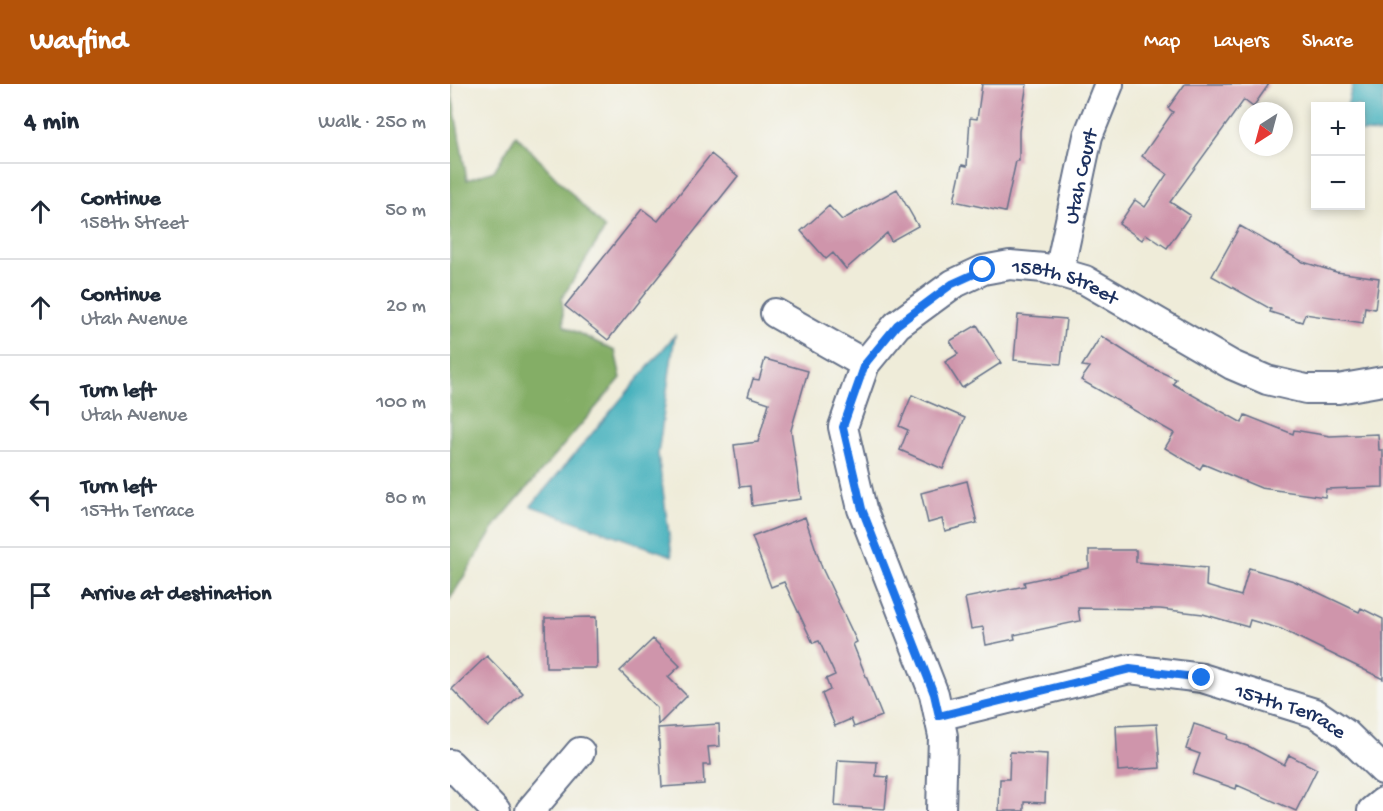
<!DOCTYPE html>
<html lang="en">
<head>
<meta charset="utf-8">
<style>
	:root { --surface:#fff; --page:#f2f2f3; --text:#1f2937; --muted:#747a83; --line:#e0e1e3; --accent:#b45309 }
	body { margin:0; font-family:"Gochi Hand",sans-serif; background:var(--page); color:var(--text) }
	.controls { position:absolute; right:18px; top:18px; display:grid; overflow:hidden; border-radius:0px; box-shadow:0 3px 9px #0003 }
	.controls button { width:54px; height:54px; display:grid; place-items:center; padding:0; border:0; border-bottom:2px solid var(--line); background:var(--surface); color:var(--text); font:30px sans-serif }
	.compass { position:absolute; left:789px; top:18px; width:54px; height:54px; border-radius:50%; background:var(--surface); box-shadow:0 3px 9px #0003; rotate:216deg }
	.stop { position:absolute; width:18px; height:18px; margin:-14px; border:4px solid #1a73e8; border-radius:50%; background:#fff }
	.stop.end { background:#1a73e8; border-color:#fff; box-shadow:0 2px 6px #0008 }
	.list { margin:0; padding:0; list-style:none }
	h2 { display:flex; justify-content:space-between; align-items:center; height:78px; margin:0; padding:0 24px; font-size:26px }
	h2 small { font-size:20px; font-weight:400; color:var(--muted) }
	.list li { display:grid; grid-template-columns:39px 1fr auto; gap:18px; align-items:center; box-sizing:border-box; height:96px; padding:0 24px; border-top:2px solid var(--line) }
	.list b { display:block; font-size:22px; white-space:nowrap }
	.list p { margin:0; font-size:20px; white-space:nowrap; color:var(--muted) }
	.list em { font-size:20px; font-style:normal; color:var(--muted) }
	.icon { flex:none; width:33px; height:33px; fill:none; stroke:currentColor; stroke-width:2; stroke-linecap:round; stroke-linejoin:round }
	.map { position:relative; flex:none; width:933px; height:727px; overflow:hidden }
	header { display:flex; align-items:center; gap:36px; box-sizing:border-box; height:84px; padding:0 30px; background:var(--accent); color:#fff }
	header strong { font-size:28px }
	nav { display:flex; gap:33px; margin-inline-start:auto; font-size:21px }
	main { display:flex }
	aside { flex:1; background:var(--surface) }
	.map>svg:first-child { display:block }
	.forest { fill:#84ae66; stroke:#506e62; stroke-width:1.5 }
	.water { fill:#40afbb; stroke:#2e6f8c; stroke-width:1.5 }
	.building { fill:#cf95ab }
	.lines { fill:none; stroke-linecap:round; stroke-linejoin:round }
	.minor-casing { stroke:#657189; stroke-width:32 }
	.minor { stroke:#fff; stroke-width:28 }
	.route { stroke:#1a73e8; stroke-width:8 }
	.labels { text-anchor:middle; stroke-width:5; stroke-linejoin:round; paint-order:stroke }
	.street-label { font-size:21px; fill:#1b2f5e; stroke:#f6f6f2 }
</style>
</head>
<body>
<header>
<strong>Wayfind</strong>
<nav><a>Map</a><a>Layers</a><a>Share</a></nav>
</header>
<main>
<aside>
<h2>4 min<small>Walk · 250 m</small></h2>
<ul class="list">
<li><svg class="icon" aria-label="ahead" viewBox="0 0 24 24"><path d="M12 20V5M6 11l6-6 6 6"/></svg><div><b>Continue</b><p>158th Street</p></div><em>50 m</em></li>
<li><svg class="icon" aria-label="ahead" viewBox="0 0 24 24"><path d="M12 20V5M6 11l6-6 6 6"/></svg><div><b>Continue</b><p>Utah Avenue</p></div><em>20 m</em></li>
<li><svg class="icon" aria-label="left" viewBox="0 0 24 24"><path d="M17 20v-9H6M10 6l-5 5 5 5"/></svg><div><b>Turn left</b><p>Utah Avenue</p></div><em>100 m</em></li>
<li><svg class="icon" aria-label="left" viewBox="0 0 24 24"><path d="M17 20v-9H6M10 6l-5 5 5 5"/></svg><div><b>Turn left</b><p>157th Terrace</p></div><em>80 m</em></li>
<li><svg class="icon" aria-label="arrive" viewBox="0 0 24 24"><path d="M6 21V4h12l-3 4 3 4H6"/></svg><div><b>Arrive at destination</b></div></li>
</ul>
</aside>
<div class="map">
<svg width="933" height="727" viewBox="0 0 933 727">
	<rect width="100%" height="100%" fill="#f6f6f2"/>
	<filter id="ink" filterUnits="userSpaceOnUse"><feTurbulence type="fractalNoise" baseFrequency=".0167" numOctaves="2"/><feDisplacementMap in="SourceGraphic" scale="12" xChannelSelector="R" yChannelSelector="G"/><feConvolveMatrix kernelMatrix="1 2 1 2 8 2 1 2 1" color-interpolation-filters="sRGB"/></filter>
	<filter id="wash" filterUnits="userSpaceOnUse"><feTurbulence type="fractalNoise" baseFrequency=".008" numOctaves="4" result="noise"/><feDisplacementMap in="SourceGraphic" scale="24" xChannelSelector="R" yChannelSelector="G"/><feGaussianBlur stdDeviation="1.35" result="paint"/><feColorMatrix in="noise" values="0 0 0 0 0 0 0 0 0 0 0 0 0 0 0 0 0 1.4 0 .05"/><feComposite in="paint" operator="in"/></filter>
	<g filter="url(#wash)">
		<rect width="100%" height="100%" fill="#efecd9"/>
		<path class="forest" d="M 0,0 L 17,96 L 44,87 L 66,51 L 155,145 L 112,214 L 114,242 L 165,267 L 171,294 L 47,439 L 0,515 Z"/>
		<path class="water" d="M 903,0 L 933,0 L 933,49 L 911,48 L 910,22 L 897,22 Z
			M 225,251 L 208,370 L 222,472 L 81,422 Z"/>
		<g id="blocks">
			<path class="building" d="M 532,0 L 577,0 L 569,47 L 569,77 L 566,77 L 555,128 L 504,117 L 512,81 L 517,82 L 520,34 L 527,35 Z
				M 735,0 L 819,0 L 803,23 L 794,16 L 720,118 L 740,131 L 717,164 L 696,150 L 692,156 L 669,140 L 685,116 L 695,123 L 717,90 L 692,72 L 723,28 L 718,24 Z
				M 261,70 L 288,92 L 158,256 L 115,222 L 192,125 L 208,137 Z
				M 447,105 L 468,142 L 441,157 L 437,149 L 396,185 L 383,169 L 376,175 L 351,147 L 379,122 L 392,136 Z
				M 790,142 L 853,178 L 886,188 L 929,194 L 925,225 L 915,223 L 913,239 L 855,230 L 852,238 L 820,228 L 821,225 L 762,192 Z
				M 568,231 L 616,235 L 611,280 L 564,276 Z
				M 527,241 L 551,279 L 512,304 L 495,278 L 508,270 L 500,257 Z
				M 651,252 L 698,282 L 726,295 L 723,300 L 792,339 L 795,331 L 843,350 L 844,346 L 880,352 L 928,350 L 929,366 L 933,366 L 933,403 L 876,405 L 875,413 L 811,404 L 753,380 L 750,385 L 715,364 L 724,349 L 631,296 L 640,283 L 632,282 Z
				M 315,275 L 358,287 L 341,346 L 351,415 L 302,422 L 300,402 L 290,403 L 284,361 L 308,358 L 319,319 L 298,312 L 303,295 L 309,296 Z
				M 462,311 L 515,334 L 493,385 L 450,366 L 458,346 L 449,342 Z
				M 517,397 L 527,439 L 495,447 L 492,435 L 478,439 L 471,409 Z
				M 355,433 L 372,484 L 407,558 L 403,560 L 432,632 L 404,643 L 401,635 L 385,642 L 372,610 L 380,606 L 376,595 L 385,591 L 369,557 L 363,559 L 334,498 L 321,503 L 302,453 Z
				M 639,466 L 686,466 L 686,478 L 757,484 L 756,502 L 791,512 L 799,484 L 844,497 L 909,528 L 911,524 L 933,535 L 933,595 L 831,545 L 800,536 L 798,543 L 753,530 L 710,525 L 628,524 L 630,537 L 564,551 L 565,555 L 536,561 L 533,543 L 521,545 L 515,514 L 575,502 L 574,498 L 639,484 Z
				M 146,533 L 147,584 L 96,584 L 95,534 Z
				M 203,555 L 230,582 L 218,593 L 237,612 L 208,641 L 207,624 L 170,587 Z
				M 37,572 L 73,609 L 38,643 L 2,605 Z
				M 269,640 L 270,662 L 258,663 L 260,681 L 253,681 L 254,700 L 212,703 L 208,644 Z
				M 707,640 L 710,684 L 668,687 L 666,642 Z
				M 744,640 L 778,651 L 777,655 L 800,663 L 834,681 L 839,671 L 867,685 L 846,727 L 787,701 L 786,705 L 743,690 L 750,670 L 736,665 Z
				M 560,668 L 597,670 L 595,719 L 574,718 L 574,727 L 549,727 L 550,695 L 559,695 Z
				M 388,676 L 427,678 L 426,692 L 438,693 L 435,725 L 385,722 Z"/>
		</g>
	</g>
	<g filter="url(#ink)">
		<use href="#blocks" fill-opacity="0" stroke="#657189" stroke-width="1.5"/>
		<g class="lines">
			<defs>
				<g id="minor">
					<path id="s1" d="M 609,188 L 638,52 L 659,0"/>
					<path d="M 325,229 L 415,280"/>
					<path id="s2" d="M 489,632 L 680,585 L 752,594 L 865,629 L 896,650 L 933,686"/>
					<path d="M 0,680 L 46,727"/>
					<path d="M 80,727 L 130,668"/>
					<path id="s3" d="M 491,727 L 493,652 L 484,610 L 412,425 L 393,343 L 415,280 L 447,241 L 503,200 L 533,186 L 560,181 L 594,184 L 635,196 L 782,281 L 817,296 L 856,305 L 888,305 L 933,297"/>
					<path d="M 922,727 L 933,718"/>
				</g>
			</defs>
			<use href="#minor" class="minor-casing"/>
			<use href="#minor" class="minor"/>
		</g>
	</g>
	<g class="lines" filter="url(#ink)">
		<path class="route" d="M 533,186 L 502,200 L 447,241 L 415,280 L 393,343 L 412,425 L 484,610 L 489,632 L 680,585 L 752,594"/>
	</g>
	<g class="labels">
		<g class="street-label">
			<text dy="7" stroke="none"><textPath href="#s1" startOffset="98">Utah Court</textPath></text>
			<text dy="7" stroke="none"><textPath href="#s3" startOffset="706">158th Street</textPath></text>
			<text dy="7" stroke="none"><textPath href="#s2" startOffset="364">157th Terrace</textPath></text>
		</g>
	</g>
</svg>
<div class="controls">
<button>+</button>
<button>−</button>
</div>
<svg class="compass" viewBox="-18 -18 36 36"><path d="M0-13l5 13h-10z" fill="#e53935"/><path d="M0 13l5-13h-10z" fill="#747a83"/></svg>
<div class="stop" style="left:533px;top:186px"></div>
<div class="stop end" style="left:752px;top:594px"></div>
</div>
</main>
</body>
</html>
